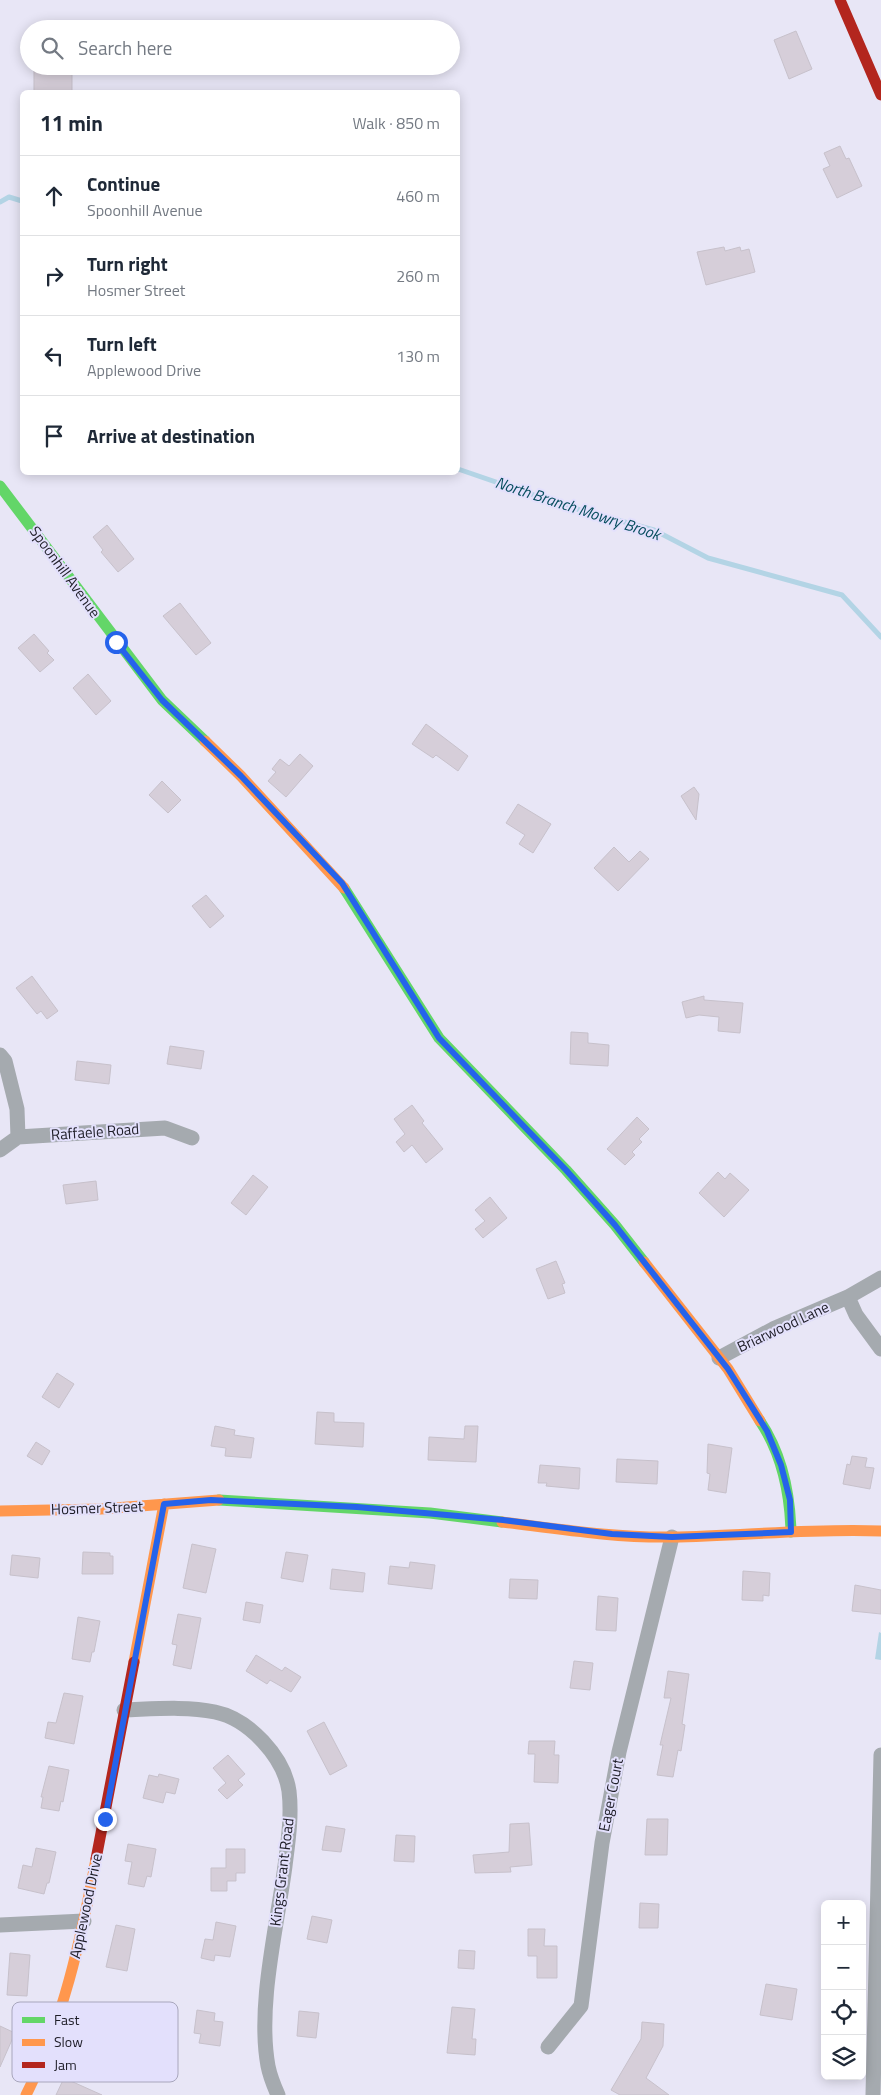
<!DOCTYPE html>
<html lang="en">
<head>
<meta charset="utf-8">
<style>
	:root { --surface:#fff; --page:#f2f2f3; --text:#1f2937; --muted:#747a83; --line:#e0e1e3 }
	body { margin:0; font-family:"Titillium Web",sans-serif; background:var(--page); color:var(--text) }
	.controls { position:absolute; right:15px; bottom:15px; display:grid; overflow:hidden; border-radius:8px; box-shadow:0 2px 12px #0003 }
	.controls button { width:45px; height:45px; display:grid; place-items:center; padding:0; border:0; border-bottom:1px solid var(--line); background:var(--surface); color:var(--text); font:25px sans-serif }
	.stop { position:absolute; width:15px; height:15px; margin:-11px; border:4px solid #2563eb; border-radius:50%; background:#fff }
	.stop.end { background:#2563eb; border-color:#fff; box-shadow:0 1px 5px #0008 }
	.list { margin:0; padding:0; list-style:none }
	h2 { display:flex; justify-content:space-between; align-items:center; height:65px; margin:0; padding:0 20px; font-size:21px }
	h2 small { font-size:16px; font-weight:400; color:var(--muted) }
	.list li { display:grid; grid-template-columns:32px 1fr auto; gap:15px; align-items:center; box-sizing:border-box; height:80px; padding:0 20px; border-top:1px solid var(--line) }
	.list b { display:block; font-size:19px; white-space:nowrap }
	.list p { margin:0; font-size:16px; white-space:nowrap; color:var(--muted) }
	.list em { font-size:16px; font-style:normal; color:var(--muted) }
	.icon { flex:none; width:28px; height:28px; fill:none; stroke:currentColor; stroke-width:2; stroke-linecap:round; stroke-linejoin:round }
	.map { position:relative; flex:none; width:881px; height:2095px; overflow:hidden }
	.search { position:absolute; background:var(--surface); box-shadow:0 2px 12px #0003; left:20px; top:20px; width:440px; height:55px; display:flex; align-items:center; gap:12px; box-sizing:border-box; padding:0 18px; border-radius:28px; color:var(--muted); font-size:19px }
	.panel { position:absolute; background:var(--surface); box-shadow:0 2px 12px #0003; left:20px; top:90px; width:440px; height:385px; border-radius:8px }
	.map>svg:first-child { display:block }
	.water { fill:#b3d4e5 }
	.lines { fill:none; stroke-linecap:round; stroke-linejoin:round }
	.stream { stroke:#b3d4e5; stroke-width:5 }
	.building { fill:#d6ced9; stroke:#c7c1cb }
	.street { stroke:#a5aaaf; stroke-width:15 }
	.fast { stroke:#63d668; stroke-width:11 }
	.slow { stroke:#ff974d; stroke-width:11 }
	.jam { stroke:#b3261e; stroke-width:11 }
	.route { stroke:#2563eb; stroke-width:6 }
	.labels { text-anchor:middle; stroke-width:4; stroke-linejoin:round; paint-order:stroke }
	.street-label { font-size:15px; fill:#1e1d27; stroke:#e3e0fc }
	.water-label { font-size:16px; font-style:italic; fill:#064d5e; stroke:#e3e0fc }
	.key { fill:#e3e0fc; stroke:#a8a6bc; stroke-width:1 }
	.key-label { font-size:14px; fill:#1e1d27 }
</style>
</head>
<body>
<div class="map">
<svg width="881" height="2095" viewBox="0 0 881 2095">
	<rect width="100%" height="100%" fill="#e8e6f6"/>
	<path class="water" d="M 879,1632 L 881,1633 L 881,1660 L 875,1659 Z"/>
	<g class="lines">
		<path class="stream" d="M 0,202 L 9,197 L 22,201
			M 458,469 L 566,506 L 654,530 L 708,558 L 842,595 L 881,637"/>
	</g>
	<path class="building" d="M 796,31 L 812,69 L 789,79 L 774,40 Z
		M 34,66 L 72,66 L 72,92 L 34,92 Z
		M 840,146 L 846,159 L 849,158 L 862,186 L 837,198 L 823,169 L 830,166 L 824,153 Z
		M 724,247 L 725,251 L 740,247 L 741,251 L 749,249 L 755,272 L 706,285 L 697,252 Z
		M 107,525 L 134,559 L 118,572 L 101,552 L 103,550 L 93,537 Z
		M 180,603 L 211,643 L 196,655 L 163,616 Z
		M 34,634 L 49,651 L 47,653 L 54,660 L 40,672 L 18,648 Z
		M 88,674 L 111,701 L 96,715 L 73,688 Z
		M 426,724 L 468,756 L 458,771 L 436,755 L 433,758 L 412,744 Z
		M 300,754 L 313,766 L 286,797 L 268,781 L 276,772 L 272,769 L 280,759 L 289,766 Z
		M 162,781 L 181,800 L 168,813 L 149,795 Z
		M 694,787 L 699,794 L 696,820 L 681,796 Z
		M 518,804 L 551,824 L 533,853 L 519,844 L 525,835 L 506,823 Z
		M 614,847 L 629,862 L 640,851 L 649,859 L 618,891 L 594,868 Z
		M 206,895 L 224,916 L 210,928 L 192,906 Z
		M 32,976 L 58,1011 L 47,1019 L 41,1011 L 37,1014 L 16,988 Z
		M 704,996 L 704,1000 L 743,1003 L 740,1033 L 718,1031 L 719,1017 L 699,1015 L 686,1018 L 682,1002 Z
		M 571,1032 L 588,1033 L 588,1043 L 609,1045 L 608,1066 L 570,1064 Z
		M 170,1046 L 204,1051 L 201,1069 L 167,1064 Z
		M 77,1061 L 111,1065 L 109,1084 L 75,1080 Z
		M 412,1105 L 424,1121 L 422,1123 L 443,1149 L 426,1163 L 412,1145 L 404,1152 L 396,1142 L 405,1134 L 394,1119 Z
		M 637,1117 L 649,1129 L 639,1139 L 642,1142 L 632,1152 L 635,1155 L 625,1165 L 607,1149 Z
		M 718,1172 L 725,1179 L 730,1173 L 749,1190 L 724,1217 L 699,1193 Z
		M 253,1175 L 268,1187 L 246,1215 L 231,1203 Z
		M 96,1181 L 98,1200 L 66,1204 L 63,1185 Z
		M 490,1197 L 507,1218 L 483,1238 L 475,1229 L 485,1221 L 475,1210 Z
		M 556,1261 L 565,1283 L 562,1284 L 565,1293 L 548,1299 L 536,1269 Z
		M 57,1373 L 74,1384 L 59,1408 L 42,1397 Z
		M 317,1412 L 334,1413 L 334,1422 L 364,1423 L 363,1447 L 315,1444 Z
		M 215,1426 L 235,1430 L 234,1435 L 254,1438 L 251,1458 L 225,1456 L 226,1448 L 211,1446 Z
		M 465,1426 L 478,1426 L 476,1462 L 428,1460 L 429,1437 L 464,1439 Z
		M 36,1442 L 50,1451 L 42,1465 L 27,1456 Z
		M 708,1444 L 732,1448 L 726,1493 L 708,1490 L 710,1474 L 707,1473 Z
		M 852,1456 L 867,1458 L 865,1467 L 874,1468 L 870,1489 L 843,1484 L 847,1464 L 850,1465 Z
		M 617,1459 L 658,1461 L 657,1484 L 616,1482 Z
		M 540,1465 L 580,1468 L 579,1489 L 546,1486 L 547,1483 L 538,1483 Z
		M 192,1544 L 216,1549 L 206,1593 L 183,1588 Z
		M 83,1552 L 110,1553 L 110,1556 L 113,1556 L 113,1574 L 82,1574 Z
		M 286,1552 L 308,1555 L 303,1582 L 281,1578 Z
		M 12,1555 L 40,1558 L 38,1578 L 10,1575 Z
		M 410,1562 L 435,1565 L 432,1589 L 388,1584 L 390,1566 L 409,1568 Z
		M 332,1569 L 365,1573 L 363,1592 L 330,1589 Z
		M 743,1571 L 770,1573 L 769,1596 L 763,1595 L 763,1601 L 742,1600 Z
		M 510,1579 L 538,1580 L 537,1599 L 509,1598 Z
		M 855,1585 L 881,1590 L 881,1614 L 852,1611 Z
		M 598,1596 L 618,1598 L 616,1631 L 596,1630 Z
		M 246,1602 L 263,1605 L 260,1623 L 243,1620 Z
		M 178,1614 L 201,1618 L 191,1669 L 173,1665 L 177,1645 L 172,1644 Z
		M 78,1617 L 100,1621 L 94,1652 L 92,1652 L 90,1662 L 72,1659 Z
		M 256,1655 L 282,1671 L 285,1667 L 301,1677 L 291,1692 L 270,1680 L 267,1684 L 246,1671 Z
		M 574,1661 L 593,1663 L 590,1690 L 570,1688 Z
		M 668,1671 L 689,1674 L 682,1724 L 685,1725 L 681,1751 L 678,1750 L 673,1777 L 657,1775 L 663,1745 L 660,1745 L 671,1698 L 664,1698 Z
		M 64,1693 L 83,1696 L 74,1744 L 45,1738 L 48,1722 L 56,1723 Z
		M 324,1722 L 347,1766 L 330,1775 L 307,1731 Z
		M 529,1741 L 555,1741 L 554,1755 L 559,1755 L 558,1783 L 534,1782 L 535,1754 L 528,1754 Z
		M 228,1755 L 245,1774 L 238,1780 L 243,1785 L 227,1799 L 218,1790 L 226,1783 L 213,1768 Z
		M 49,1766 L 69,1770 L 63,1802 L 61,1801 L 59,1811 L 41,1808 L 43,1797 L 41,1797 Z
		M 159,1774 L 179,1779 L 175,1794 L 166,1792 L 163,1803 L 143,1798 L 149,1775 L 158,1777 Z
		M 647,1819 L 668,1819 L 667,1855 L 645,1855 Z
		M 529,1823 L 532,1865 L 510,1867 L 511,1872 L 475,1873 L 473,1855 L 509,1852 L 510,1824 Z
		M 326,1826 L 345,1829 L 341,1852 L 322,1850 Z
		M 396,1835 L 415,1836 L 414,1862 L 394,1861 Z
		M 128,1844 L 156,1849 L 151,1877 L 147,1876 L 144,1887 L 128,1884 L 132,1862 L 125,1861 Z
		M 36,1848 L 56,1852 L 49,1883 L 47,1883 L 44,1894 L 18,1888 L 23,1865 L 32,1867 Z
		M 226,1849 L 245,1849 L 245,1873 L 236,1873 L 236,1881 L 227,1881 L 227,1891 L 211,1891 L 211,1868 L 226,1868 Z
		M 640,1903 L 659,1904 L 658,1928 L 639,1928 Z
		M 312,1916 L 332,1920 L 327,1943 L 307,1939 Z
		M 216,1922 L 236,1926 L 230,1957 L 215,1955 L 214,1961 L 201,1958 L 205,1939 L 213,1940 Z
		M 116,1925 L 135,1929 L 127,1971 L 106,1967 Z
		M 528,1929 L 545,1929 L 544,1946 L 557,1946 L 557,1978 L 537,1978 L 537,1956 L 528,1956 Z
		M 459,1950 L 475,1951 L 474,1969 L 458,1968 Z
		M 10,1953 L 30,1955 L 27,1996 L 7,1995 Z
		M 766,1984 L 797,1989 L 792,2020 L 760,2015 Z
		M 452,2007 L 475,2009 L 472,2039 L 476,2039 L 475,2055 L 447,2053 Z
		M 197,2010 L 215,2013 L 214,2021 L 223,2022 L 220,2046 L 199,2043 L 201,2034 L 194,2033 Z
		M 299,2011 L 319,2013 L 316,2038 L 297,2036 Z
		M 642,2022 L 664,2024 L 663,2046 L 646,2078 L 669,2095 L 620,2095 L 611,2090 L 641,2039 Z
		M 0,2026 L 15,2033 L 0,2067 Z
		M 64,2078 L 102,2095 L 56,2095 Z"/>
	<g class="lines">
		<path class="street" d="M 0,1055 L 5,1061 L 17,1109 L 18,1137
			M 0,1150 L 18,1137 L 165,1128 L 192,1138
			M 848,1297 L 856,1315 L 881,1349
			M 719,1358 L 773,1329 L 848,1297 L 881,1278
			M 124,1710 C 154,1709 186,1706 215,1712 C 249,1719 284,1757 289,1791 C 292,1816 288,1842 285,1866 C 277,1927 257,2006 268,2066 C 270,2076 274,2086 278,2095
			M 0,1925 L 84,1921
			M 548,2047 L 581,2006 L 602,1843 L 619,1752 L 672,1537
			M 873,2095 L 881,1755"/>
		<path class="fast" d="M 0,486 L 162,700 L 205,741
			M 344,888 L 439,1038 L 566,1170 L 615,1225 L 644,1262
			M 760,1421 C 782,1454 790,1493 791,1532
			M 219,1500 L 430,1513 L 502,1522"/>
		<path class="slow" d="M 205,741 L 241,776 L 344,888
			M 644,1262 L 728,1369 L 760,1421
			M 0,1511 L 101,1509 L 219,1500
			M 502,1522 C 559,1529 616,1538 672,1537 C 742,1536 811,1528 881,1531
			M 134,1662 L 164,1504
			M 26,2095 C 63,2022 81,1939 96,1859"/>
		<path class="jam" d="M 840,0 L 881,95
			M 96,1859 L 134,1662"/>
	</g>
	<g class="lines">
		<path class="route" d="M 105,1819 L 164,1504 L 211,1500 L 357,1507 L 503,1520 L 612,1534 L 672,1537 L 791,1532 L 790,1500 L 781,1465 L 767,1431 L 728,1369 L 615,1225 L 566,1170 L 439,1038 L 342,883 L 241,776 L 162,700 L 116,642"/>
	</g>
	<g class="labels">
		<g class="street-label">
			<text transform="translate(65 572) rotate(54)" y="5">Spoonhill Avenue</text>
			<text transform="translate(95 1132) rotate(-4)" y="5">Raffaele Road</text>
			<text transform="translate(783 1327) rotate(-25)" y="5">Briarwood Lane</text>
			<text transform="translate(97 1508) rotate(-2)" y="5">Hosmer Street</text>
			<text transform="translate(611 1795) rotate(-79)" y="5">Eager Court</text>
			<text transform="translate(282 1872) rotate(-83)" y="5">Kings Grant Road</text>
			<text transform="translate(86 1906) rotate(-78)" y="5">Applewood Drive</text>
		</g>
		<g class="water-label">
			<text transform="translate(578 508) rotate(18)" y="6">North Branch Mowry Brook</text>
		</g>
	</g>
	<rect x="12" y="2002" width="166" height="80" rx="8" class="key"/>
	<rect x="22" y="2017" width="23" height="6" fill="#63d668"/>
	<rect x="22" y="2039" width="23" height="7" fill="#ff974d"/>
	<rect x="22" y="2062" width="23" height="6" fill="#b3261e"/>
	<g class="key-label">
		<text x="54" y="2025">Fast</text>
		<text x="54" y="2047">Slow</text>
		<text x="54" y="2070">Jam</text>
	</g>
</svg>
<div class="controls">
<button>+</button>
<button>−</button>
<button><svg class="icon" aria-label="locate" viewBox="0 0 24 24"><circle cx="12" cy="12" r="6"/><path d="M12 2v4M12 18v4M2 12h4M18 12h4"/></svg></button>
<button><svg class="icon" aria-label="layers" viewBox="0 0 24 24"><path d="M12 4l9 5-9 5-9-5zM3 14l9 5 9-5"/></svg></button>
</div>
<div class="stop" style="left:116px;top:642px"></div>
<div class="stop end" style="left:105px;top:1819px"></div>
<div class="search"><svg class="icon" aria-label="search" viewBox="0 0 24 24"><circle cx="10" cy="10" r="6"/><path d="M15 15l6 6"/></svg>Search here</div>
<section class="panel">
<h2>11 min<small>Walk · 850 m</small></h2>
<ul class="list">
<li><svg class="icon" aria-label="ahead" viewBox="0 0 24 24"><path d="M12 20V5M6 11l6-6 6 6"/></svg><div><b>Continue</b><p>Spoonhill Avenue</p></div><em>460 m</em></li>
<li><svg class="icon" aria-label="right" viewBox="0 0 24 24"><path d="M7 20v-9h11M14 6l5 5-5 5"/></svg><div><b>Turn right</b><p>Hosmer Street</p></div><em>260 m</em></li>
<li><svg class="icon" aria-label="left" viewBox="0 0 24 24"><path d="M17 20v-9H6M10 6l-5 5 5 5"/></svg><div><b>Turn left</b><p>Applewood Drive</p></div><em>130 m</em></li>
<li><svg class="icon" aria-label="arrive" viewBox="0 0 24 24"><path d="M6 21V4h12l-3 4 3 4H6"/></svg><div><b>Arrive at destination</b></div></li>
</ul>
</section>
</div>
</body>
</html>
